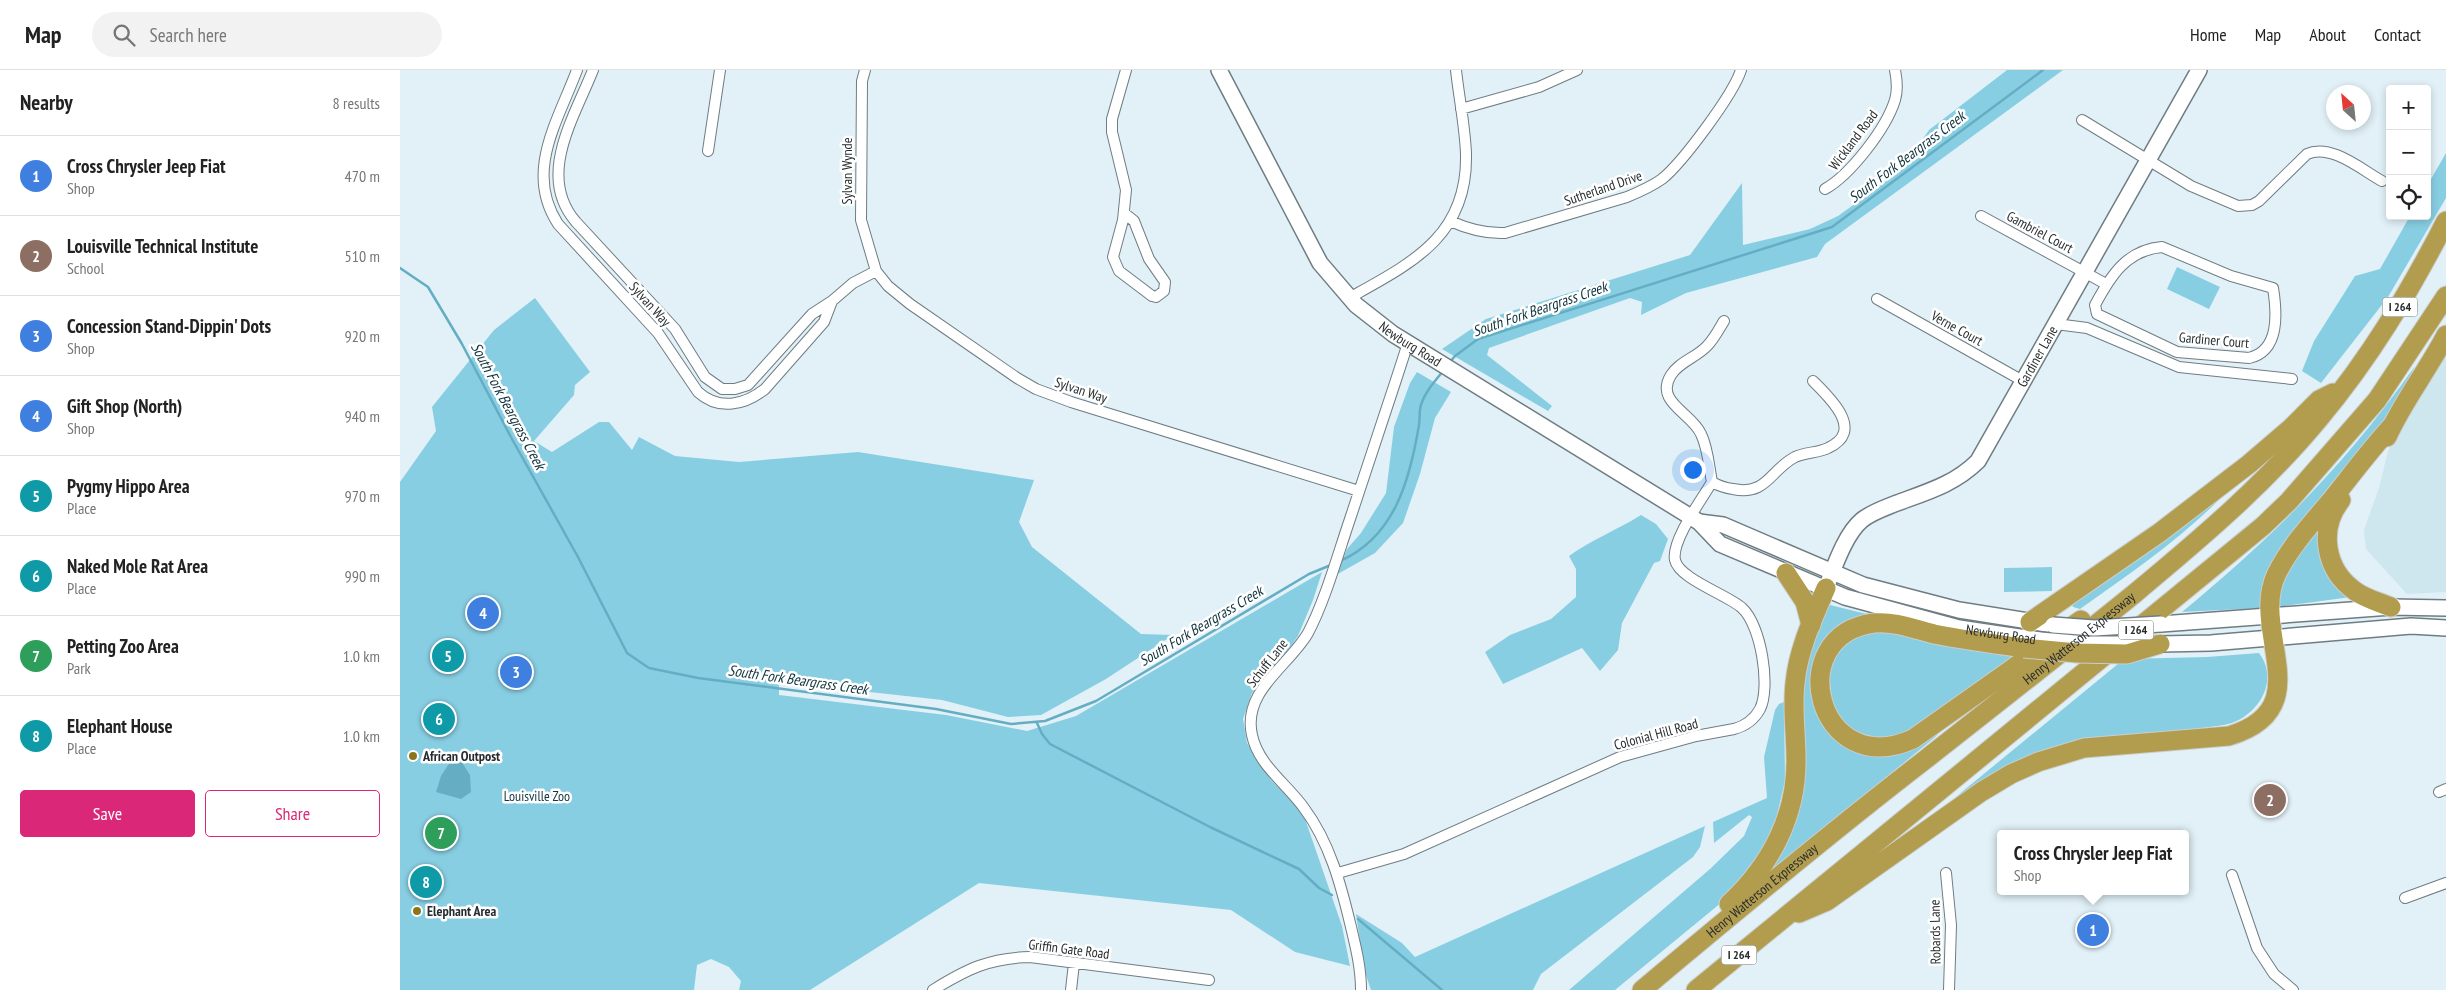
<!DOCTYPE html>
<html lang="en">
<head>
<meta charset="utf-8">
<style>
	:root { --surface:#fff; --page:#f2f2f2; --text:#222; --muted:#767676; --line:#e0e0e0; --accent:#db2777 }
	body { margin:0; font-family:"PT Sans Narrow",sans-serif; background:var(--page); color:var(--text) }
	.controls { position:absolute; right:15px; top:15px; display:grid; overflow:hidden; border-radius:5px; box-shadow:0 2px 8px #0003 }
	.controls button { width:45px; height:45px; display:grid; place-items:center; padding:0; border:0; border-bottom:1px solid var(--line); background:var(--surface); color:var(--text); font:25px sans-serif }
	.compass { position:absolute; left:1926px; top:15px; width:45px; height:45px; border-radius:50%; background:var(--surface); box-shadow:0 2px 8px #0003; rotate:333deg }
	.you { position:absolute; left:1292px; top:399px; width:18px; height:18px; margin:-12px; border:4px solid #fff; border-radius:50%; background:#1a73e8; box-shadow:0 0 0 8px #1a73e833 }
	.badge { display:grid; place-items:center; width:32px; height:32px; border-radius:50%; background:var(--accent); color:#fff; font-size:16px; font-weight:700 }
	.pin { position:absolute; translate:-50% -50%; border:2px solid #fff; box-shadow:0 1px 5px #0006 }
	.popup { position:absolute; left:1597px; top:760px; width:192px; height:65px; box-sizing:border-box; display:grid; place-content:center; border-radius:5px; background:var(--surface); filter:drop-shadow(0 1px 4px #0005); font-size:16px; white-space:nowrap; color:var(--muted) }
	.popup b { font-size:19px; color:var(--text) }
	.popup::after { content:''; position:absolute; left:50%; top:100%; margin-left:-10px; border:10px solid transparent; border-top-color:var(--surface) }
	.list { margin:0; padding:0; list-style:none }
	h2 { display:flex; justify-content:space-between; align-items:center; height:65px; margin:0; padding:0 20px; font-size:21px }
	h2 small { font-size:16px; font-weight:400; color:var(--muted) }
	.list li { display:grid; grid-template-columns:32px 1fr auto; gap:15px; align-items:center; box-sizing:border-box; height:80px; padding:0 20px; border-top:1px solid var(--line) }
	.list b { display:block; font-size:19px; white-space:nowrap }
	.list p { margin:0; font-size:16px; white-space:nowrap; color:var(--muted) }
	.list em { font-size:16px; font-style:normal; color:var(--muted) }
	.actions { display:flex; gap:10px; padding:15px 20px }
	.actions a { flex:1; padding:11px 0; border:1px solid var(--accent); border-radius:5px; text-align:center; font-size:18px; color:var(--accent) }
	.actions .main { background:var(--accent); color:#fff }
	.icon { flex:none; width:28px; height:28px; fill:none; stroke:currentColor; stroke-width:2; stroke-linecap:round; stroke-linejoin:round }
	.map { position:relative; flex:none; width:2046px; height:920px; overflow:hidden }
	header { display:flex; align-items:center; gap:30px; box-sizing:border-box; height:70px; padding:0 25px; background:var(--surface); border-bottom:1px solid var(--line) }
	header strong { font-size:24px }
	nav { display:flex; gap:28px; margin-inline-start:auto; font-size:18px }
	.search { width:350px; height:45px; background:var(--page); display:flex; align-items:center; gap:12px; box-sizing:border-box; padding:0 18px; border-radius:28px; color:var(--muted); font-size:19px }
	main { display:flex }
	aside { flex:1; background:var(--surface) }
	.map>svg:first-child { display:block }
	.built { fill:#cee7ef }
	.green { fill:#88cee3 }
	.water { fill:#64adc3 }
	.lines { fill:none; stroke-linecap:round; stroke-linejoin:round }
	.stream { stroke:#64adc3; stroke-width:2.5 }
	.street-casing { stroke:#6f7d82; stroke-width:12 }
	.secondary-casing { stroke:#6f7d82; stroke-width:18 }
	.highway-casing { stroke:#cbcdcd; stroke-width:21 }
	.street { stroke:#fff; stroke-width:10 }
	.secondary { stroke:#fff; stroke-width:15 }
	.highway { stroke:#b29c4d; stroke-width:19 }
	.secondary-bridge-casing { stroke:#6f7d82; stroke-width:18; stroke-linecap:butt }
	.highway-bridge-casing { stroke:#cbcdcd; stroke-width:21; stroke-linecap:butt }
	.secondary-bridge { stroke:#fff; stroke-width:15 }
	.highway-bridge { stroke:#b29c4d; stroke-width:19 }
	.poi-dot { fill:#8c761b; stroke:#fff; stroke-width:2 }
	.labels { text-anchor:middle; stroke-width:5; stroke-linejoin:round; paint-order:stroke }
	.shield { fill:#fff; stroke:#686c6d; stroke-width:1 }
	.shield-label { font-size:12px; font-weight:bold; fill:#272d2f }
	.street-label { font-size:14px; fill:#272d2f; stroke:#fff }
	.poi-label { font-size:14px; font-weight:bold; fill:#272d2f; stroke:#fff; text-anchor:start }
	.park-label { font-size:14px; fill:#143741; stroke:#fff }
	.water-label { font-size:15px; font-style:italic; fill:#10343d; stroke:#fff }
</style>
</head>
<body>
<header>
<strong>Map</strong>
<div class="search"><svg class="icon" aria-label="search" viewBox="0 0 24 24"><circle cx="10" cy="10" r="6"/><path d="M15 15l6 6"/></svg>Search here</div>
<nav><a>Home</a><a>Map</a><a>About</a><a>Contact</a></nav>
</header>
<main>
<aside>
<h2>Nearby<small>8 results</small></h2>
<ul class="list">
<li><span class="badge" style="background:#3f7fe0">1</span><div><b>Cross Chrysler Jeep Fiat</b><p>Shop</p></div><em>470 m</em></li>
<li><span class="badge" style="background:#8d6e63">2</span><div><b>Louisville Technical Institute</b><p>School</p></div><em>510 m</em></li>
<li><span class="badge" style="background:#3f7fe0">3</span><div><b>Concession Stand-Dippin' Dots</b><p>Shop</p></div><em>920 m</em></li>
<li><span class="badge" style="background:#3f7fe0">4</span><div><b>Gift Shop (North)</b><p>Shop</p></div><em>940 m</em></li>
<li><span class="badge" style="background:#0f9aa8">5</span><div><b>Pygmy Hippo Area</b><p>Place</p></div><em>970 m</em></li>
<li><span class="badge" style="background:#0f9aa8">6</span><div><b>Naked Mole Rat Area</b><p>Place</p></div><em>990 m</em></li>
<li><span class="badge" style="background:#2e9e5b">7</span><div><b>Petting Zoo Area</b><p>Park</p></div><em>1.0 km</em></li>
<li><span class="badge" style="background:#0f9aa8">8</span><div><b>Elephant House</b><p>Place</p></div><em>1.0 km</em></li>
</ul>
<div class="actions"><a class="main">Save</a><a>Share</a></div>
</aside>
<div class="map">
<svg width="2046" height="920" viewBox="0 0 2046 920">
	<rect width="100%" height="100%" fill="#e1f1f7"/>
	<path class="built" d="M 2046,276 L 2046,522 L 2007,524 L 1966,479 L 1964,460 L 1979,418 L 1988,381 Z"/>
	<path class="green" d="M 1607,0 L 1663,0 L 1425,174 L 1417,187 L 1286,223 L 1241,245 L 1242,232 L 1230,228 L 1089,278 L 1087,285 L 1152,336 L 1148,341 L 1042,279 L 1086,249 L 1290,185 L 1342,113 L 1343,175 L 1410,159 L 1438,146 L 1499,102 L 1529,60 Z
		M 2046,83 L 2046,128 L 1988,227 L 1921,313 L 1902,301 L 1914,271 L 1955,206 L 1980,199 L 2010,146 L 2027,146 L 2027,116 Z
		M 1777,197 L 1820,217 L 1809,239 L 1767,219 Z
		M 135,228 L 190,302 L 175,315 L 174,325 L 134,371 L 152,382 L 199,352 L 209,352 L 232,380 L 239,367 L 275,386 L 339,392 L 458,382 L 634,410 L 619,452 L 632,477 L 741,564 L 773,565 L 706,609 L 641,645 L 608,647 L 542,630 L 379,612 L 379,625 L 546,645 L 627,661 L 676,646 L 922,502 L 913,530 L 898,566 L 879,593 L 852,623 L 843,649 L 847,673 L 871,710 L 903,743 L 942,856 L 950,896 L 895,882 L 831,840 L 579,813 L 410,920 L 339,920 L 341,911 L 329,897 L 311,889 L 297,895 L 294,920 L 0,920 L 0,412 L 36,361 L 32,337 L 94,260 Z
		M 2015,296 L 1999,327 L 1862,538 L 1782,542 C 1874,466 1946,394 2015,296 Z
		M 1017,302 L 1051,322 L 1035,348 L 1020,404 L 1003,453 L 975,483 L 936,505 L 947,479 L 961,463 L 986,423 L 994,357 L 1010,313 Z
		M 1836,412 C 1791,462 1735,500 1680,539 L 1673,537 L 1672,534 Z
		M 1241,445 L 1256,454 L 1268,469 L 1260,491 L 1254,493 L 1222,553 L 1218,580 L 1200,601 L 1182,578 L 1103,614 L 1085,582 L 1110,565 L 1151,549 L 1176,527 L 1176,499 L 1169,486 C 1191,470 1217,460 1241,445 Z
		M 1921,452 L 1951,527 L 1876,537 L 1878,513 Z
		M 1652,497 L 1652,521 L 1604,522 L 1604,498 Z
		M 1430,535 L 1479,547 L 1467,549 L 1415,604 L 1458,678 L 1555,648 L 1534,668 L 1363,808 L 1381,776 L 1404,597 L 1426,540 Z
		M 1475,559 L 1617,584 L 1511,664 L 1468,670 L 1434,646 L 1428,597 L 1444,573 Z
		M 1859,583 C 1881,612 1856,649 1824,655 L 1692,673 L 1533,748 L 1563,721 L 1724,589 L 1807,587 Z
		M 1384,632 L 1385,711 L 1373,762 L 1351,801 L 1333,823 L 1215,920 L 1169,920 L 1310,799 L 1344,766 L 1352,747 L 1349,745 L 1314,773 L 1313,752 L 1367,728 L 1364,687 L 1375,640 L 1379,634 Z
		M 1305,756 L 1300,777 L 1293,787 L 1141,904 L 1133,920 L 971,920 L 964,899 L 956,844 L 1002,873 L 1015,887 Z"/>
	<path class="water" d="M 56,683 L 70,705 L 71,722 L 61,729 L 36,722 L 41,706 Z"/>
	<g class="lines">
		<path class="stream" d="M 0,198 L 28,217 L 62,274 L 112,369 L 178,487 L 227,583 L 249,598 L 298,608 L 536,639 L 611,654 L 645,651 L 696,631 L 909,504 L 931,495
			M 1050,292 L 1055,286 L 1078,269 L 1432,157 L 1643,0
			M 940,491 C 995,467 1010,409 1019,355 C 1020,348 1019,341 1021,335 C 1025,322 1035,311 1044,300
			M 637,653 L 642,664 L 650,674 L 810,757 L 899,799 L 919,818 L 932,825
			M 958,849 L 1042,920"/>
		<defs>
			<path id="street" d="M 177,0 C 158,51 124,102 158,154 L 258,263 L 298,322 C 319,341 345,335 365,319 L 424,252 L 432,231
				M 193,0 C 174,48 136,106 176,152 L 275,259 L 305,307 L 322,319 L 335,319 L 348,315 L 412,244 L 432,231 L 453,213 L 476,201
				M 465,0 L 462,11 L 461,150 L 476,201 L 488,216 L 510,234 L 617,308 L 636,319 L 671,332 L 959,421
				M 1061,39 L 1139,17 L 1177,0
				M 1682,50 L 1791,116 L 1838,136 L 1852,135 L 1859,131 L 1907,84 C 1931,73 1962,100 1982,111
				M 308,81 L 320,0
				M 1425,119 C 1450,105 1486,59 1495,30 C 1498,20 1497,10 1495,0
				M 724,143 L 734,151 L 749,189 L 765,212 L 764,221 L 756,227 L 752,226 L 719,201 L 713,187 L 723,150 L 726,120 L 712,62 L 712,49 L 726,0
				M 1581,146 L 1706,214
				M 1050,151 C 1068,159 1085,164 1105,163 L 1227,127 C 1239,122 1251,117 1262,109 C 1282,93 1333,25 1341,0
				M 1762,177 L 1831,206 L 1873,218 C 1877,243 1880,281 1849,288 L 1777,282 L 1697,244 L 1695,235 C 1710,207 1726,180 1762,177 Z
				M 949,228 C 1012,193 1068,166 1066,84 C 1065,56 1059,28 1056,0
				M 1477,229 L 1623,311
				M 1656,254 L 1687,258 L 1779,297 L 1892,309
				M 1312,412 C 1319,416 1325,418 1333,419 C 1367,426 1370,400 1395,387 C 1406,382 1418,383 1428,378 C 1466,361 1429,327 1413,311
				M 2039,722 L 2046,719
				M 938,803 L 1004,784 L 1220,687 L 1296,666 L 1334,659 C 1345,656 1354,650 1360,639 C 1371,617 1361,555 1342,538 C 1328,525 1279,509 1275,490 C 1271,471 1302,429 1312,412 C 1309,397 1308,378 1301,364 C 1292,343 1254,332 1271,305 C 1279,292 1297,287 1307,276 C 1314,269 1319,259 1324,251
				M 1546,803 L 1551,855 L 1549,920
				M 1832,805 L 1857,878 L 1874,904 L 1893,920
				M 2005,828 L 2046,813
				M 533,920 C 567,899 589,888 630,887 L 809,910
				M 671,920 L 674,893
				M 961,920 C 961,898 956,878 951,857 C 941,815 930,773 904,738 C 887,714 858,695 852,665 C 842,621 889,596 908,563 C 925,531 938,484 950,449 C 969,391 989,332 1008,273"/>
			<g id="secondary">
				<path id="s1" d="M 819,0 L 920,193 L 956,235 L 993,264 L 1299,452 L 1320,474 L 1445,527 L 1559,558 L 1640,570"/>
				<path d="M 1299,452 L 1323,455 L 1463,515 L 1559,540 L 1653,555"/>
				<path id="s2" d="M 1426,518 C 1434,498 1445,464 1462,450 C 1472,442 1485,438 1497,433 C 1527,422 1555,414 1578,391 L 1799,0"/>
				<path d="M 1761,554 L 1991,537 L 2046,538"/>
				<path d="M 1760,574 L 1811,573 L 2011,556 L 2046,558"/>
			</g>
			<g id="highway">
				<path d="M 1987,367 C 2003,331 2028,300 2046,265"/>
				<path d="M 1941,430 C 1918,459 1925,500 1955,521 C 1966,529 1979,532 1991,537"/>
				<path d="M 1386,503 L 1405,532 L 1411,555"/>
				<path d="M 1630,552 L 1759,463 L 1849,394 L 1891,358 L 1919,330 L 1933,323"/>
				<path d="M 1624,578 C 1594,574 1564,570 1534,564 C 1514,559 1494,551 1474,553 C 1381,565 1417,712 1513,669 L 1681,550"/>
				<path d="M 1329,834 C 1370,796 1397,746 1396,689 C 1396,664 1392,638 1395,613 C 1398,580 1413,548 1426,518"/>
				<path d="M 1399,843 L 1427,831 L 1581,722 L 1611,704 L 1638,692 L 1684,678 L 1829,666 C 1922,638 1848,561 1877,503 C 1890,477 1911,454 1929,433 C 1950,407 1969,381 1992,356"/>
				<path id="s3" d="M 1242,920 C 1335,842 1430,763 1526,689 C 1596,634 1665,580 1734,524 C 1799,470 1864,415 1918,350 C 1970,288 2009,223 2046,151"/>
				<path d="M 1296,920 L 1863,456 L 1889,431 L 1977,330 L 2046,226"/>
			</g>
		</defs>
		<use href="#street" class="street-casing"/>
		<use href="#secondary" class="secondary-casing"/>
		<use href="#highway" class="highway-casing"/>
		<use href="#street" class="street"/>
		<use href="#secondary" class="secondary"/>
		<use href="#highway" class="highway"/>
		<defs>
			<path id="secondary-bridge" d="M 1653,555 L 1694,558 L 1761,554
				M 1640,570 L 1687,574 L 1746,574"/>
			<path id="highway-bridge" d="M 1624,578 L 1677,583 L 1727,584 L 1760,574"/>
		</defs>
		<use href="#secondary-bridge" class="secondary-bridge-casing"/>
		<use href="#highway-bridge" class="highway-bridge-casing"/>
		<use href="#secondary-bridge" class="secondary-bridge"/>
		<use href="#highway-bridge" class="highway-bridge"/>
	</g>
	<g class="poi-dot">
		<circle cx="13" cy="686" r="5"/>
		<circle cx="17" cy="841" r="5"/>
	</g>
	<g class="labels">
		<g class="shield">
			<rect x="1982.5" y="227.5" width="35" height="19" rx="4"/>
			<rect x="1718.5" y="550.5" width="35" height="19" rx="4"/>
			<rect x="1321.5" y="875.5" width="35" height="19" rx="4"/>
		</g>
		<g class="shield-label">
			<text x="2000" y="241">I 264</text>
			<text x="1736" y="564">I 264</text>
			<text x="1339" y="889">I 264</text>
		</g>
		<g class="street-label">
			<text transform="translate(1453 70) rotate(-53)" y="5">Wickland Road</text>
			<text transform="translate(447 101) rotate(-90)" y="5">Sylvan Wynde</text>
			<text transform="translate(1203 118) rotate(-19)" y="5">Sutherland Drive</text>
			<text transform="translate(1640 162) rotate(28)" y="5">Gambriel Court</text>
			<text transform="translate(250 234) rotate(48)" y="5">Sylvan Way</text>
			<text transform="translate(1557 258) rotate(29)" y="5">Verne Court</text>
			<text transform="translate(1814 270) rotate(5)" y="5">Gardiner Court</text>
			<text dy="5" stroke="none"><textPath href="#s1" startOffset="340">Newburg Road</textPath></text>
			<text dy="5" stroke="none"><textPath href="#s2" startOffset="329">Gardiner Lane</textPath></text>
			<text transform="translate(681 320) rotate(18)" y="5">Sylvan Way</text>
			<text dy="5" stroke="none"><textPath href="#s1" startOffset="1006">Newburg Road</textPath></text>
			<text dy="5" stroke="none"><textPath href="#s3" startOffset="561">Henry Watterson Expressway</textPath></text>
			<text transform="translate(867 593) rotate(-52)" y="5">Schuff Lane</text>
			<text transform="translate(1256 664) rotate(-15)" y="5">Colonial Hill Road</text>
			<text dy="5" stroke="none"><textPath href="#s3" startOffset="156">Henry Watterson Expressway</textPath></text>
			<text transform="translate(1535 862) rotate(-91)" y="5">Robards Lane</text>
			<text transform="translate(669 879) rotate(7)" y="5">Griffin Gate Road</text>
		</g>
		<g class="poi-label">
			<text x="23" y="691">African Outpost</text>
			<text x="27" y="846">Elephant Area</text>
		</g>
		<g class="park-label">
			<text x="137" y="731">Louisville Zoo</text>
		</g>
		<g class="water-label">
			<text transform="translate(1507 87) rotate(-37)" y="5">South Fork Beargrass Creek</text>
			<text transform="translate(1140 239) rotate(-19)" y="5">South Fork Beargrass Creek</text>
			<text transform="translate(108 336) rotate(62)" y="5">South Fork Beargrass Creek</text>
			<text transform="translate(801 556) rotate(-31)" y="5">South Fork Beargrass Creek</text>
			<text transform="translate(398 610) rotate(8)" y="5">South Fork Beargrass Creek</text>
		</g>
	</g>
</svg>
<div class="controls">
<button>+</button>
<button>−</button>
<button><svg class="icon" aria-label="locate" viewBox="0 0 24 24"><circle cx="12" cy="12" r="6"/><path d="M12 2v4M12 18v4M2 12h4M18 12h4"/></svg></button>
</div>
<svg class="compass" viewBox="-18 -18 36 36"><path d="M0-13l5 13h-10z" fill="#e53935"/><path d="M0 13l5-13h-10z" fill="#767676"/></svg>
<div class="you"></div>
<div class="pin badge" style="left:1693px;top:860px;background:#3f7fe0">1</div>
<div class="popup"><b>Cross Chrysler Jeep Fiat</b>Shop</div>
<div class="pin badge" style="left:1870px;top:730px;background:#8d6e63">2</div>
<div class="pin badge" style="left:116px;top:602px;background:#3f7fe0">3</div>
<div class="pin badge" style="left:83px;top:543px;background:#3f7fe0">4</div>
<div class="pin badge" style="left:48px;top:586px;background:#0f9aa8">5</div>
<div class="pin badge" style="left:39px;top:649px;background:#0f9aa8">6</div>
<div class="pin badge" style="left:41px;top:763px;background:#2e9e5b">7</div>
<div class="pin badge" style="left:26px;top:812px;background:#0f9aa8">8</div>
</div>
</main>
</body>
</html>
